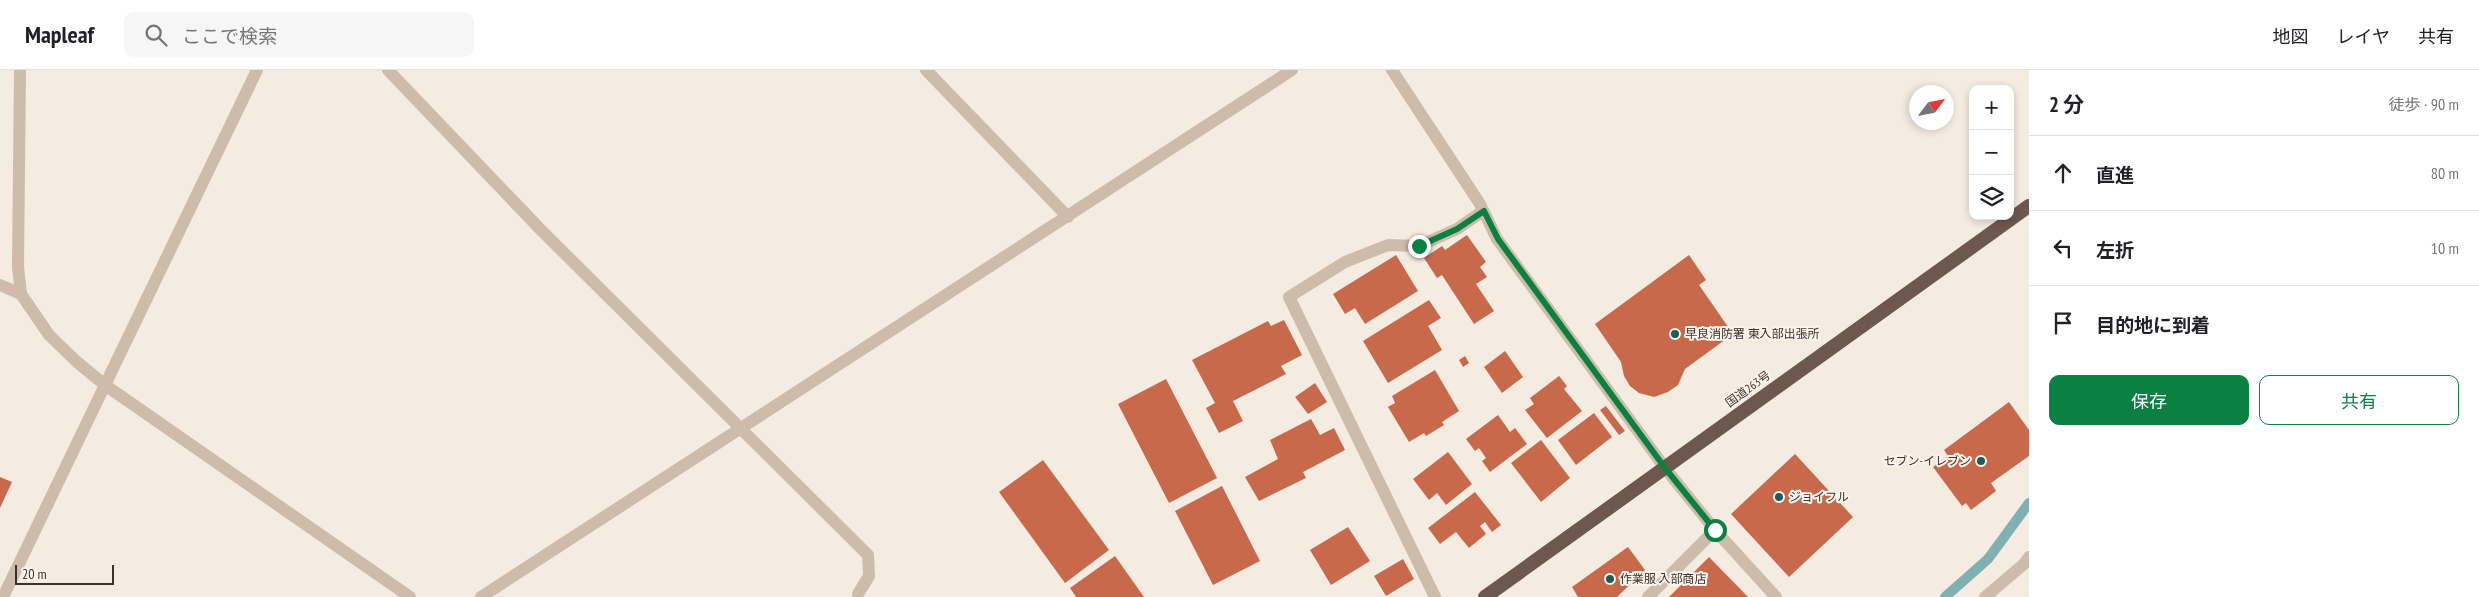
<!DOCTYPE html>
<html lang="ja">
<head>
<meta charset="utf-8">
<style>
	:root { --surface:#fff; --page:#f6f6f6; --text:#202124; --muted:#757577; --line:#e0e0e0; --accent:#0b8043 }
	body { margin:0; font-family:"PT Sans Narrow","Noto Sans JP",sans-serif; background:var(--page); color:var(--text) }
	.controls { position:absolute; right:15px; top:15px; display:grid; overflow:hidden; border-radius:10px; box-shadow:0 2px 8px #0003 }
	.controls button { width:45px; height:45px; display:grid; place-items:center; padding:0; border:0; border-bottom:1px solid var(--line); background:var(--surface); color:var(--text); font:25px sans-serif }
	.compass { position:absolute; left:1909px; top:15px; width:45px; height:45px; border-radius:50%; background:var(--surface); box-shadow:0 2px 8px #0003; rotate:58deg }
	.scale { position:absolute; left:15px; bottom:12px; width:99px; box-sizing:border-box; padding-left:5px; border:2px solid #3b302b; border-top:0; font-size:14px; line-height:18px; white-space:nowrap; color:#3b302b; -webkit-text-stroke:4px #fbf5ee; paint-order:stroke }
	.stop { position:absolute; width:15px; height:15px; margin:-11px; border:4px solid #0b8043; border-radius:50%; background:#fff }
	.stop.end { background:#0b8043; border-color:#fff; box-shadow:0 1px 5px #0008 }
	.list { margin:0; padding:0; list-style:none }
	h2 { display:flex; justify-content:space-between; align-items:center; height:65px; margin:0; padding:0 20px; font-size:21px }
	h2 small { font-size:16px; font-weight:400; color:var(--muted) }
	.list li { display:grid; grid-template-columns:32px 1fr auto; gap:15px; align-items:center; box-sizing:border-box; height:75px; padding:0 20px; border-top:1px solid var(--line) }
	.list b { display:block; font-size:19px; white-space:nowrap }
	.list em { font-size:16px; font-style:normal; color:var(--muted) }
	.actions { display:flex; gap:10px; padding:15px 20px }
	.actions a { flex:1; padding:11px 0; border:1px solid var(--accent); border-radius:10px; text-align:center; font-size:18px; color:var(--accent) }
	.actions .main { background:var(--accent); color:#fff }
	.icon { flex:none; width:28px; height:28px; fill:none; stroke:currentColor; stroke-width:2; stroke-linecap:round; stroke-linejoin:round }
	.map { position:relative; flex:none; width:2029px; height:527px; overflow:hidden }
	header { display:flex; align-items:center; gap:30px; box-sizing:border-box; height:70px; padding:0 25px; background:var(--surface); border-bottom:1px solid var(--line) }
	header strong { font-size:24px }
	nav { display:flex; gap:28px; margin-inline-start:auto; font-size:18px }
	.search { width:350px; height:45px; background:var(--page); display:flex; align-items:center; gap:12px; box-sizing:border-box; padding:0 18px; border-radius:10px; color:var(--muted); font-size:19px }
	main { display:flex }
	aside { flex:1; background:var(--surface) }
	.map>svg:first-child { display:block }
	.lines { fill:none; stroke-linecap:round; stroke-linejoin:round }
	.stream { stroke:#7fb0b2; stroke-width:10 }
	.building { fill:#c8694b }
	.minor { stroke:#cdbbac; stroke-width:12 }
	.tertiary { stroke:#cdbbac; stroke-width:12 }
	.trunk { stroke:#6c584f; stroke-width:14 }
	.route { stroke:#0b8043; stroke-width:6 }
	.poi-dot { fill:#1f5a5e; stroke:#fbf5ee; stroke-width:2 }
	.labels { text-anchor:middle; stroke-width:4; stroke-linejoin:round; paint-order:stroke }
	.poi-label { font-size:12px; fill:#3b302b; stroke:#fbf5ee; text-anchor:start }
	.street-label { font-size:12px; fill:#3b302b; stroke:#fbf5ee }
</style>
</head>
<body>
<header>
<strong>Mapleaf</strong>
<div class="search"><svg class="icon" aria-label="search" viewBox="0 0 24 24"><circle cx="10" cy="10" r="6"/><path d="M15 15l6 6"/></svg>ここで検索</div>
<nav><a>地図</a><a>レイヤ</a><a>共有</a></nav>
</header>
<main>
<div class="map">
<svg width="2029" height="527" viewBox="0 0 2029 527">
	<rect width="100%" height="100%" fill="#f4ebe1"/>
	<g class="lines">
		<path class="stream" d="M 1945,527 L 1988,489 L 2029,433"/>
	</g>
	<path class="building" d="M 1467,165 L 1486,192 L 1480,197 L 1487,207 L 1476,214 L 1494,241 L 1474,254 L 1442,205 L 1437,208 L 1424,188 L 1442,176 L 1445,180 Z
		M 1396,185 L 1418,221 L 1365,254 L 1355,238 L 1345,244 L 1333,224 Z
		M 1689,185 L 1706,210 L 1699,215 L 1733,264 L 1685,299 L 1678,315 L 1668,322 L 1654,327 L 1639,323 L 1630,316 L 1624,306 L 1621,292 L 1595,254 Z
		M 1429,230 L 1441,248 L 1428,256 L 1442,280 L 1388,313 L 1363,271 Z
		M 1284,250 L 1302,285 L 1281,296 L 1286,304 L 1233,331 L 1243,351 L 1219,363 L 1206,338 L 1215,333 L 1192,290 L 1268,251 L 1271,256 Z
		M 1505,281 L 1523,307 L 1502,323 L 1484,297 Z
		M 1465,286 L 1469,293 L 1463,297 L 1459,290 Z
		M 1435,300 L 1459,341 L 1442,352 L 1444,355 L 1426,366 L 1424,363 L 1409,372 L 1388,337 L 1395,333 L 1392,326 Z
		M 1559,306 L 1567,316 L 1564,319 L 1582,341 L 1547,368 L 1525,340 L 1534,334 L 1530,328 Z
		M 1166,309 L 1217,408 L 1169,433 L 1118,334 Z
		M 1315,313 L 1327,332 L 1308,344 L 1295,327 Z
		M 2009,332 L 2029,360 L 2029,386 L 1991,413 L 1996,421 L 1971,440 L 1966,433 L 1962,436 L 1933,397 L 1948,386 L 1944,380 Z
		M 1606,336 L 1625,361 L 1619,365 L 1600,340 Z
		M 1594,343 L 1612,367 L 1576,395 L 1558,370 Z
		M 1498,345 L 1510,362 L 1515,358 L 1527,374 L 1490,402 L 1482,391 L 1486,388 L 1479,378 L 1475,381 L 1466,369 Z
		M 1311,349 L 1320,365 L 1334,358 L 1345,380 L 1303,402 L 1306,408 L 1259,431 L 1245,407 L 1278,389 L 1270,370 Z
		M 1541,370 L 1570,408 L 1541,432 L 1511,393 Z
		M 1448,382 L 1472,414 L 1446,435 L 1437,423 L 1429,430 L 1413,409 Z
		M 1795,384 L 1853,447 L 1789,507 L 1731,444 Z
		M 1043,390 L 1109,480 L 1065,513 L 999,422 Z
		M 0,407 L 12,412 L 0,438 Z
		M 1222,416 L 1260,491 L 1213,515 L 1175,441 Z
		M 1475,422 L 1501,455 L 1492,462 L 1485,452 L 1480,456 L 1486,464 L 1469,478 L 1456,462 L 1440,474 L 1428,458 Z
		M 1348,457 L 1370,491 L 1331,515 L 1310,480 Z
		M 1628,477 L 1645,500 L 1617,527 L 1578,527 L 1572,517 Z
		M 1115,486 L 1144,527 L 1076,527 L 1070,518 Z
		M 1709,487 L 1748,527 L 1669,527 Z
		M 1403,489 L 1414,509 L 1386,526 L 1374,506 Z"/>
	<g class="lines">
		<path class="minor" d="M 20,0 L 18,197 L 21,224 L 49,265 L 77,292 L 105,315 L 410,527
			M 388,0 L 540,159 L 868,485 L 869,506 L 858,524
			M 926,0 L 1068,147
			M 1392,0 L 1480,134 L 1497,169 L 1665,398 L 1715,460 L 1776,527
			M 0,215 L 21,224
			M 3,527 L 105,315
			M 481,527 L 1292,0
			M 1435,527 L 1289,227 L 1345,192 L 1388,175 L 1419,176 L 1457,159 L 1483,141
			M 1648,527 L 1715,460
			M 1985,527 L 2024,494 L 2029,487"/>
		<path class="tertiary" d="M 105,315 L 257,0"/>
		<path class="trunk" d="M 1485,527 L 2029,136"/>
	</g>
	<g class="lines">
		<path class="route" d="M 1419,176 L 1457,159 L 1484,141 L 1498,169 L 1665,398 L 1715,460"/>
	</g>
	<g class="poi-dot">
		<circle cx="1675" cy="264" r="5"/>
		<circle cx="1981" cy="391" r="5"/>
		<circle cx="1779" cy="427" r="5"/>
		<circle cx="1610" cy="509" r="5"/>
	</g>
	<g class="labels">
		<g class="poi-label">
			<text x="1685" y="268">早良消防署 東入部出張所</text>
			<text x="1971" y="395" text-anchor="end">セブン-イレブン</text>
			<text x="1789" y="431">ジョイフル</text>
			<text x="1620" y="513">作業服 入部商店</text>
		</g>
		<g class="street-label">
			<text transform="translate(1748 319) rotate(-36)" y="4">国道263号</text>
		</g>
	</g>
</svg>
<div class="controls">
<button>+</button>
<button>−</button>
<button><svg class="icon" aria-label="layers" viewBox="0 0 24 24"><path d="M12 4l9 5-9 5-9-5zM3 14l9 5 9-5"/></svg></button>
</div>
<svg class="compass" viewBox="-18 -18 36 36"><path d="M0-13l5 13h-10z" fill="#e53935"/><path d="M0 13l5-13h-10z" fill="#757577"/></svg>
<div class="scale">20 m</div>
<div class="stop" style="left:1715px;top:460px"></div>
<div class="stop end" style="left:1419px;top:176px"></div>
</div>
<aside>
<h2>2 分<small>徒歩 · 90 m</small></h2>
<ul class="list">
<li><svg class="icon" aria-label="ahead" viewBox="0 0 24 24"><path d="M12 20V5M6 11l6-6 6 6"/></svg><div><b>直進</b></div><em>80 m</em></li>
<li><svg class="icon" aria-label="left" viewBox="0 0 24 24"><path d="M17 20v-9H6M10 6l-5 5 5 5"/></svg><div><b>左折</b></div><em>10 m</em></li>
<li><svg class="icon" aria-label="arrive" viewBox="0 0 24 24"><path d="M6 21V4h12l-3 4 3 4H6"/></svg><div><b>目的地に到着</b></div></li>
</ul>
<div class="actions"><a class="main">保存</a><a>共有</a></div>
</aside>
</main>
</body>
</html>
